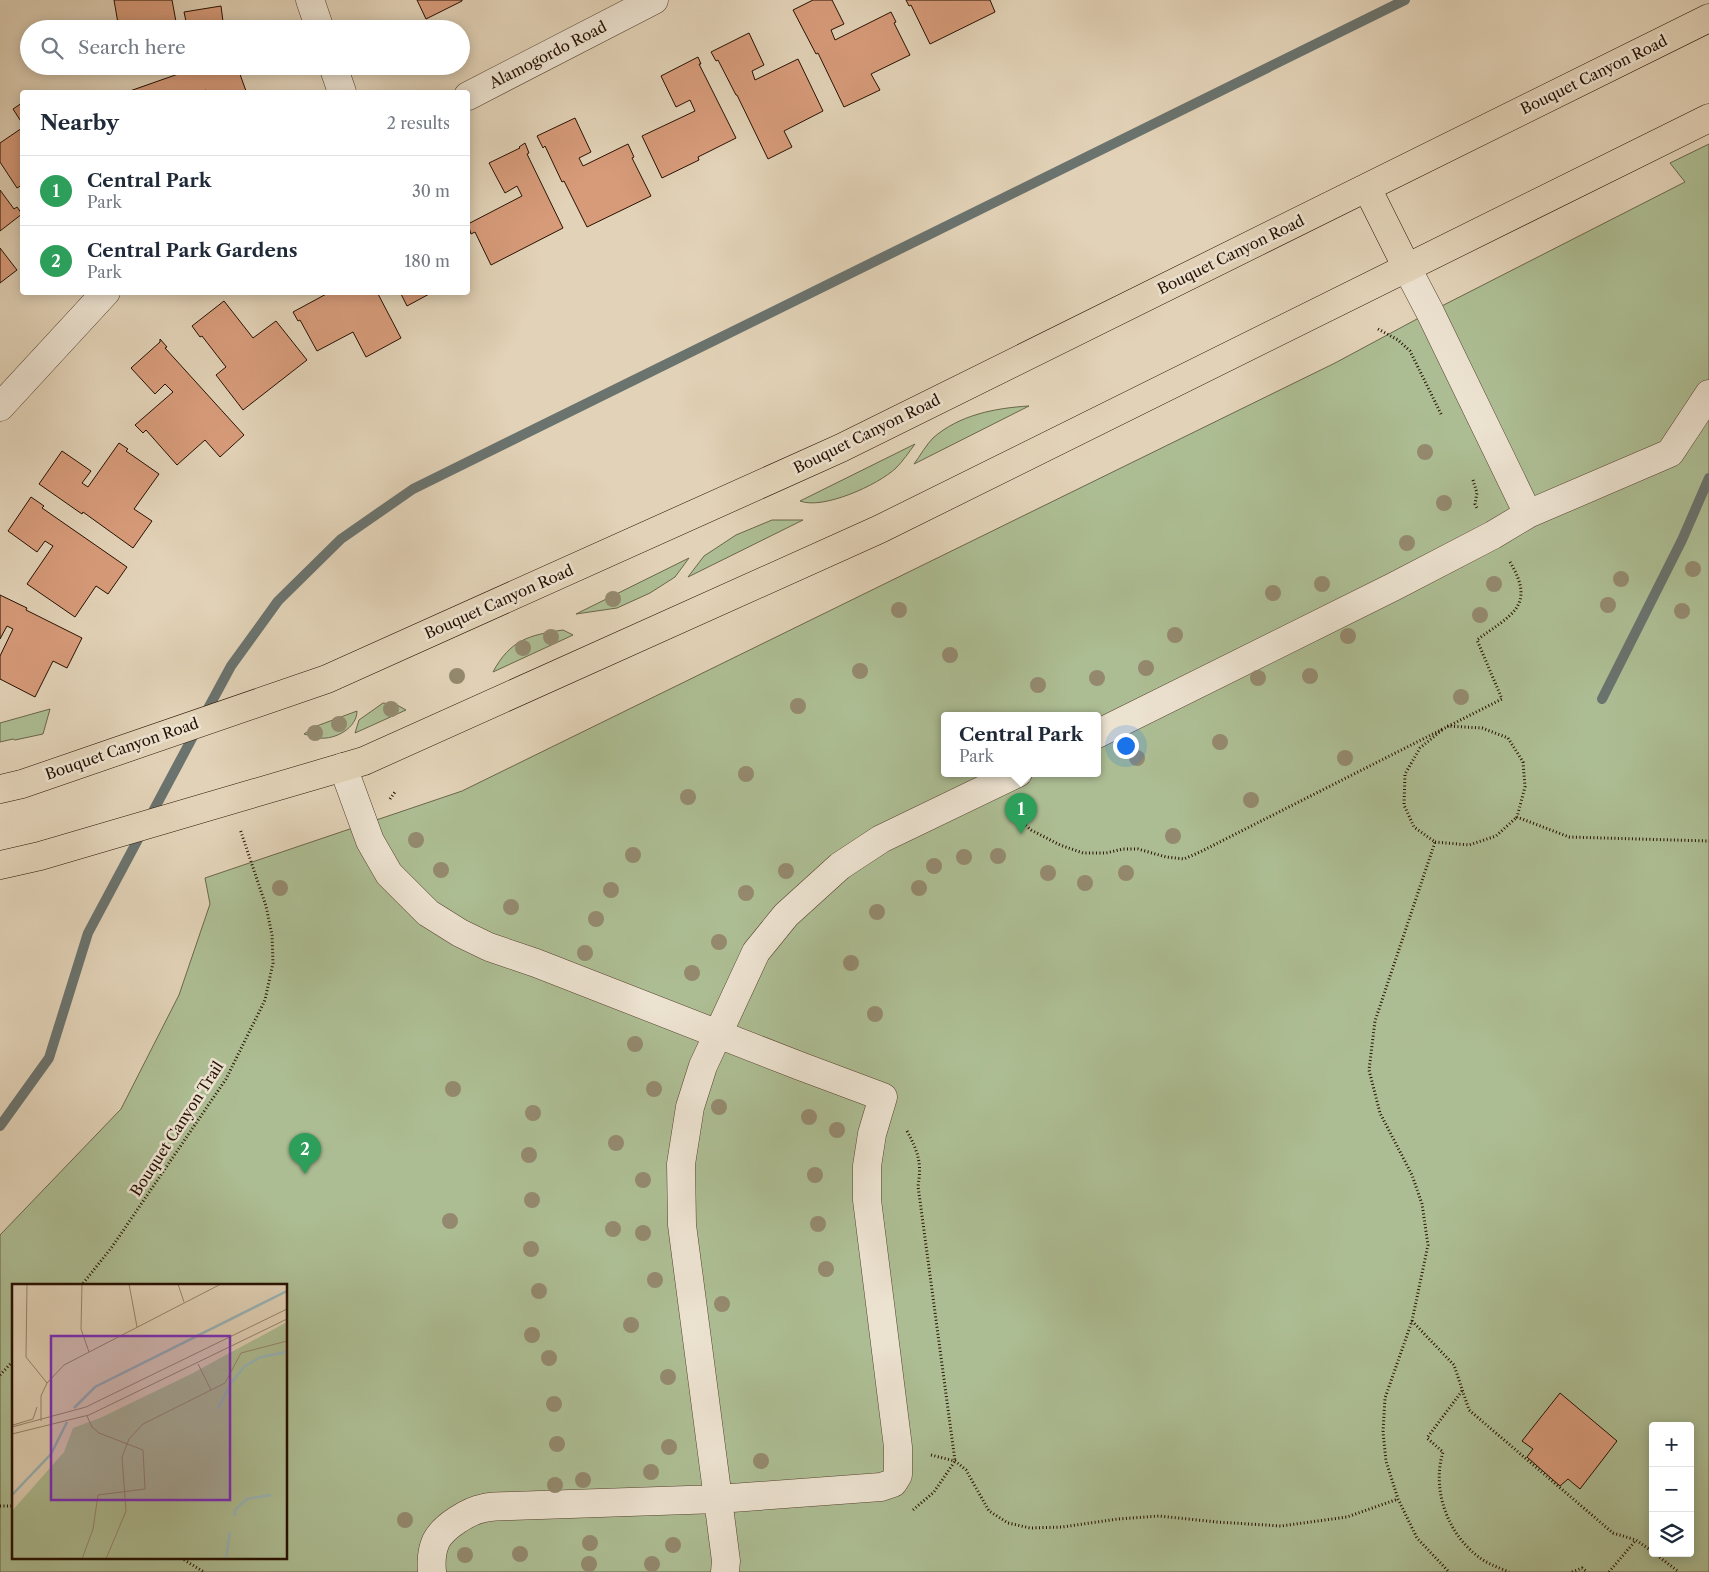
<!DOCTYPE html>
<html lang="en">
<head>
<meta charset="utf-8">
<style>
	:root { --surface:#fff; --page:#f2f2f3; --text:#1f2937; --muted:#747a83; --line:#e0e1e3; --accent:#8f2418 }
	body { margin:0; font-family:"Libre Caslon Text",serif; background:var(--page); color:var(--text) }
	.controls { position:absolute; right:15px; bottom:15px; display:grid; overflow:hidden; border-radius:5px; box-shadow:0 2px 12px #0003 }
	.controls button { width:45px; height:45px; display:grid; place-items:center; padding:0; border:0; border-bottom:1px solid var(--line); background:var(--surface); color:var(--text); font:25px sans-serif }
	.you { position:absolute; left:1125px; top:745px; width:18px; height:18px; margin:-12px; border:4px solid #fff; border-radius:50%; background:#1a73e8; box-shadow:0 0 0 8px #1a73e833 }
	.badge { display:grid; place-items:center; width:32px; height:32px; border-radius:50%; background:var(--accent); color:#fff; font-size:16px; font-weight:700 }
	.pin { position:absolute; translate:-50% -41px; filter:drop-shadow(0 1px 2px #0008) }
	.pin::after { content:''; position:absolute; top:26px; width:18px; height:15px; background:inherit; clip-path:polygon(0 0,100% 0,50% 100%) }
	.popup { position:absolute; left:941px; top:712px; width:160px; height:65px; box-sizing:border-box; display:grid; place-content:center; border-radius:5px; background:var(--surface); filter:drop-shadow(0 1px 4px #0005); font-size:16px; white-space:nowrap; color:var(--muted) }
	.popup b { font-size:19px; color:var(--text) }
	.popup::after { content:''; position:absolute; left:50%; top:100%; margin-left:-10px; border:10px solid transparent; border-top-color:var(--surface) }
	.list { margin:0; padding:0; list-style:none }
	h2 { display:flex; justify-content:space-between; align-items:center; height:65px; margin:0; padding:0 20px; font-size:21px }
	h2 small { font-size:16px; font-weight:400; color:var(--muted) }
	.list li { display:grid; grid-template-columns:32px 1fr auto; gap:15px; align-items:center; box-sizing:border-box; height:70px; padding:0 20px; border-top:1px solid var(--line) }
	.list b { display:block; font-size:19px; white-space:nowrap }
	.list p { margin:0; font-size:16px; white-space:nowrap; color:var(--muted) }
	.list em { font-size:16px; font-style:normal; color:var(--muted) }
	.icon { flex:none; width:28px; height:28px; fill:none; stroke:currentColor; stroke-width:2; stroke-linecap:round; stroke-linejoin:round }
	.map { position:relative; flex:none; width:1709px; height:1572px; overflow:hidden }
	.search { position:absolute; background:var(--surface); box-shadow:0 2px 12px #0003; left:20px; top:20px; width:450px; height:55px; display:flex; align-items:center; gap:12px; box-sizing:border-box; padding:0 18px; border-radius:28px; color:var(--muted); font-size:19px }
	.panel { position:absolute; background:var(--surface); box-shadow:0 2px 12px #0003; left:20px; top:90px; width:450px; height:205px; border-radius:5px }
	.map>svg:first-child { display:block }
	.green { fill:#adbd93; stroke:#6a664a; fill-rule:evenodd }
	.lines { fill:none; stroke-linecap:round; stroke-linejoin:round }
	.stream { stroke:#6a736e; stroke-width:10 }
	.building { fill:#d79b7a; stroke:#261000 }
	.minor-casing { stroke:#55402e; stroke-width:29 }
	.major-casing { stroke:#261000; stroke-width:29 }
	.path { stroke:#261000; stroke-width:3; stroke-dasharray:1 2.5; stroke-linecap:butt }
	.minor { stroke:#ece2d0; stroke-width:28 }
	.major { stroke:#e2d2b7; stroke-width:28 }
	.tree { fill:#94896e }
	.labels { text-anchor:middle; stroke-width:5; stroke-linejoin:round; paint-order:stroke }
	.street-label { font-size:15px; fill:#261000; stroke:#ece2d0 }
	.inset-river { fill:none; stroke:#98b5b8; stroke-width:2.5 }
	.inset-road { fill:none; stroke:#97846e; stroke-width:1 }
	.view { fill:#7b2cbf; fill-opacity:0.15; stroke:#7b2cbf; stroke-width:2.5 }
	.inset-edge { fill:none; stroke:#261000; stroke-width:2.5 }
</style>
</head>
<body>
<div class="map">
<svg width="1709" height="1572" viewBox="0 0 1709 1572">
	<rect width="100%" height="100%" fill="#e2d2b7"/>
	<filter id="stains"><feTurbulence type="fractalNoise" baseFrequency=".004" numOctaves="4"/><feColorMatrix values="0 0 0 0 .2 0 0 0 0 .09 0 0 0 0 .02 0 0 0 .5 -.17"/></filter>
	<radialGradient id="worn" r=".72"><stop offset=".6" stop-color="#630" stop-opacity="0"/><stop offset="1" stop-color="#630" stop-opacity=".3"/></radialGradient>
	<path class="green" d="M 1709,144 L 1709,1572 L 0,1572 L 0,1235 L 121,1109 L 179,995 L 210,904 L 205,878 L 462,791 L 1335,363 L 1430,312 L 1685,182 L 1670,163 ZM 945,715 L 1097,715 L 1097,773 L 945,773 ZM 14,1286 L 286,1286 L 286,1558 L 14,1558 ZM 1653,1426 L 1690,1426 L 1690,1553 L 1653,1553 Z
		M 1029,406 L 914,464 C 920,456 926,445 933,438 C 959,415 995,408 1029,406 Z
		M 915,444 C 909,452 903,461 896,468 C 878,485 823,510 800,501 Z
		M 772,520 L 803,520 L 688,577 L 704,556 L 736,535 Z
		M 689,558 L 675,577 L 650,593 L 617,608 L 576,614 Z
		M 563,630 L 573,635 L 493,672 C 510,640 529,635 563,630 Z
		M 383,703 L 397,705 L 406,710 L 355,733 L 359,720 Z
		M 50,709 L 43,734 L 15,740 L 13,739 L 0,742 L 0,723 Z
		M 357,711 C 357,728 335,740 319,738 C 314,737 309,735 304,734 L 314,727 Z"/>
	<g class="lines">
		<path class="stream" d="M 1602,699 L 1682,540 L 1709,478
			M 204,716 L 231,666 L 278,601 L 341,539 L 413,489 L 1405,0
			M 0,1126 L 49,1058 L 88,933 L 197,729"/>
	</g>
	<path class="building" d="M 114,0 L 172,0 L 177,27 L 187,26 L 184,12 L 221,6 L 224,29 L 119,29 Z
		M 417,0 L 462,0 L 462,1 L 426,19 Z
		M 813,0 L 832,0 L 844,24 L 831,30 L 835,40 L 891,12 L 896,22 L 894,23 L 910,55 L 871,74 L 880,90 L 844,107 L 818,53 L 816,54 L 793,10 Z
		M 906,0 L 990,0 L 995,12 L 930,44 L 911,5 L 909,6 Z
		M 749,33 L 764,65 L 752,71 L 755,80 L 798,59 L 823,111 L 784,131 L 792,147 L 768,159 L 737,95 L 736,95 L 718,60 L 716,61 L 711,52 Z
		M 698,57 L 701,64 L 699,64 L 736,138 L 698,157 L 699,160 L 662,178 L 642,136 L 695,111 L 690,100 L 676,107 L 661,76 Z
		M 201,66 L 237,66 L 246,91 L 241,92 L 207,92 L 206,90 L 200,92 L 127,92 Z
		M 22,103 L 22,123 L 13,109 Z
		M 575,118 L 591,152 L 579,158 L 583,166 L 628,144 L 634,157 L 632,158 L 651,196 L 587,227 L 564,181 L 562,182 L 545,146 L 543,148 L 537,136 Z
		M 22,128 L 22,185 L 17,188 L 0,162 L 0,143 Z
		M 525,143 L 529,153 L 527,154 L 563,228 L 491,265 L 475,232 L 471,234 L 468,224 L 522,196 L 517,186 L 505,193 L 489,163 L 520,148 L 519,147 Z
		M 0,190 L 14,209 L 17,207 L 22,214 L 0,231 Z
		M 0,248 L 17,270 L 0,283 Z
		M 330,292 L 377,292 L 401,338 L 366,357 L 353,332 L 317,351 L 300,320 L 298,321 L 293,312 Z
		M 400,292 L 433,292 L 407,306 Z
		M 224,301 L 253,338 L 276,321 L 307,360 L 243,410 L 216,375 L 226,367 L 202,336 L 200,337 L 192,326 Z
		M 160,339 L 167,347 L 165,348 L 244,435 L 220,457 L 205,440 L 177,465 L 146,430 L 143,433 L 135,425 L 173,392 L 165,384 L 155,394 L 131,368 L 160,342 Z
		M 119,443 L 128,449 L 126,451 L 159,474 L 134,509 L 152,521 L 133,548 L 83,512 L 82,514 L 39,484 L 62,451 L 91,471 L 82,483 L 88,487 Z
		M 31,497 L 44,506 L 42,508 L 127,567 L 108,594 L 96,586 L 75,617 L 27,584 L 53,546 L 45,541 L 37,552 L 8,531 Z
		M 0,595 L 27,608 L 26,610 L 82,638 L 67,668 L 53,661 L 35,697 L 0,679 L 0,656 L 13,629 L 7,626 L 0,639 Z
		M 1560,1393 L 1617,1441 L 1580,1489 L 1568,1479 L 1560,1486 L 1527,1457 L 1533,1449 L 1522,1441 Z"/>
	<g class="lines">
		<defs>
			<path id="minor" d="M 310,0 L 320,29
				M 333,66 L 342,92
				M 468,96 L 654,0
				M 0,407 L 106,292
				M 1528,514 L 1670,453 L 1709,394
				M 1097,734 L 1393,587 L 1493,535 L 1528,514 L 1430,312 L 1407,268
				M 343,767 L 370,841 L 389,874 L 428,913 L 460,933 L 489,947 L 536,963 L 800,1066 L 883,1097 L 872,1134 L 867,1166 L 867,1200 L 898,1447 L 898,1475 L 893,1483 L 881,1487 L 718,1499 L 511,1506 C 502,1506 493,1506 484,1508 C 468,1511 443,1527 436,1541 C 432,1550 431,1562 432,1572
				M 725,1572 L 726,1561 L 718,1499 L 682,1225 L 681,1164 L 690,1107 L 703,1066 L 756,952 L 786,915 L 840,866 L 881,839 L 1018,773"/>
			<path id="major" d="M 1367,188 L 1407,268
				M 0,789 L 22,784 L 327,679 L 841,448 L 1709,18
				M 0,865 L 40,856 L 364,761 L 880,529 L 1709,118"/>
		</defs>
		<use href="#minor" class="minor-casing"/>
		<use href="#major" class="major-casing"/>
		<path class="path" d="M 1378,329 L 1398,340 L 1410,351 L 1442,416
			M 1473,480 L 1477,493 L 1475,504 L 1477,508
			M 1447,726 L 1482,728 L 1508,738 L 1523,762 L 1525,787 L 1517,817 L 1569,837 L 1709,841
			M 1442,730 L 1420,748 L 1405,774 L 1404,805 L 1414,827 L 1435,842 L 1375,1021 L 1369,1070 L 1380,1113 L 1412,1175 L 1422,1204 L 1428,1245 L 1412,1321 L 1385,1398 L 1383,1432 L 1386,1461 L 1398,1499 L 1417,1538 L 1449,1572
			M 390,799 L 395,792
			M 1009,813 L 1014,815 L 1031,830 L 1060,845 L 1083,853 L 1106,853 L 1123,849 L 1138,849 L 1166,857 L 1184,859 L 1200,852 L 1502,699 L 1477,640 C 1510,615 1537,607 1510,562
			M 1435,842 L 1469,845 L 1496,836 L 1517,817
			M 907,1131 C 918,1152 922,1162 918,1186 L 955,1461 L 934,1492 L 913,1510
			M 81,1286 L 112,1247 L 226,1079 L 265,1000 L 273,963 L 272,935 L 266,906 L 240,829
			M 1412,1321 L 1454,1365 L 1469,1410 L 1613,1533 L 1636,1540 L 1653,1552
			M 0,1375 L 14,1360
			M 1462,1391 L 1427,1438 L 1443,1452 C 1432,1488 1446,1530 1475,1554 C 1485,1563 1497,1567 1509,1572
			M 931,1455 L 955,1461 L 966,1470 L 989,1511 L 1008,1523 L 1030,1528 L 1062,1527 L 1118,1519 L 1159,1516 L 1217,1522 L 1281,1526 L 1347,1517 L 1398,1499
			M 0,1506 L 14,1506
			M 1654,1553 L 1679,1572
			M 181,1558 L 204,1572
			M 1572,1572 L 1582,1568 L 1587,1572
			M 1609,1572 L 1636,1540"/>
		<use href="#minor" class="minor"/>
		<use href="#major" class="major"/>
	</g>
	<g class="tree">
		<circle cx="1425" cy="452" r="8"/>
		<circle cx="1444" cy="503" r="8"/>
		<circle cx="1407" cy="543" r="8"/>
		<circle cx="1693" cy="569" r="8"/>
		<circle cx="1621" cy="579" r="8"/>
		<circle cx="1322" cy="584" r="8"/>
		<circle cx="1494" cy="584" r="8"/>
		<circle cx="1273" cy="593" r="8"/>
		<circle cx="613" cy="599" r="8"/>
		<circle cx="1608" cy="605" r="8"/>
		<circle cx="899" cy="610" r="8"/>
		<circle cx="1682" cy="611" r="8"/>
		<circle cx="1480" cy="615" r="8"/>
		<circle cx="1175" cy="635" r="8"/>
		<circle cx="1348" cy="636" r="8"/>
		<circle cx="551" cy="637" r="8"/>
		<circle cx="523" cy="648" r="8"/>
		<circle cx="950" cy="655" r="8"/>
		<circle cx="1146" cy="668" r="8"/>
		<circle cx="860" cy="671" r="8"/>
		<circle cx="457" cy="676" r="8"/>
		<circle cx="1310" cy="676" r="8"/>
		<circle cx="1097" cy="678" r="8"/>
		<circle cx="1258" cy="678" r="8"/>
		<circle cx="1038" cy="685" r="8"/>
		<circle cx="1461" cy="697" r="8"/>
		<circle cx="798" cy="706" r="8"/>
		<circle cx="391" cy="709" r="8"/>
		<circle cx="339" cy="724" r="8"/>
		<circle cx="315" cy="733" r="8"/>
		<circle cx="1220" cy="742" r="8"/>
		<circle cx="1137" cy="758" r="8"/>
		<circle cx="1345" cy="758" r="8"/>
		<circle cx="746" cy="774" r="8"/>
		<circle cx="688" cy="797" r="8"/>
		<circle cx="1251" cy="800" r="8"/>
		<circle cx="1173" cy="836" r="8"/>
		<circle cx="416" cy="840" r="8"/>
		<circle cx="633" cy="855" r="8"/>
		<circle cx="998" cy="856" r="8"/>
		<circle cx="964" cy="857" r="8"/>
		<circle cx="934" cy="866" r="8"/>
		<circle cx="441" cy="870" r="8"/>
		<circle cx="786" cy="871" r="8"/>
		<circle cx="1048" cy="873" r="8"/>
		<circle cx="1126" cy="873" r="8"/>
		<circle cx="1085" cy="883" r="8"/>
		<circle cx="280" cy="888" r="8"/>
		<circle cx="919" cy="888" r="8"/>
		<circle cx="611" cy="890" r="8"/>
		<circle cx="746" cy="893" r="8"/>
		<circle cx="511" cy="907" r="8"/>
		<circle cx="877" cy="912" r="8"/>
		<circle cx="596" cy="919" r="8"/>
		<circle cx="719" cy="942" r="8"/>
		<circle cx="585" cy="953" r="8"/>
		<circle cx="851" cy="963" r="8"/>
		<circle cx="692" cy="973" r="8"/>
		<circle cx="875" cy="1014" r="8"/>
		<circle cx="635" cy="1044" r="8"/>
		<circle cx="453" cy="1089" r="8"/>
		<circle cx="654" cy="1089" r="8"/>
		<circle cx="719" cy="1107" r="8"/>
		<circle cx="533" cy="1113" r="8"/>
		<circle cx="809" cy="1117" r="8"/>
		<circle cx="837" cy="1130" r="8"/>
		<circle cx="616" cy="1143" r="8"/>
		<circle cx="529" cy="1155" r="8"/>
		<circle cx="815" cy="1175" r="8"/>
		<circle cx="643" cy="1180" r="8"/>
		<circle cx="532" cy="1200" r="8"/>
		<circle cx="450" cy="1221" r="8"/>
		<circle cx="818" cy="1224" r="8"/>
		<circle cx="613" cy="1229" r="8"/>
		<circle cx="643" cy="1233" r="8"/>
		<circle cx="531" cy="1249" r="8"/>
		<circle cx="826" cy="1269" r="8"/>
		<circle cx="655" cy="1280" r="8"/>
		<circle cx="539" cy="1291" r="8"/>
		<circle cx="722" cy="1304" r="8"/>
		<circle cx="631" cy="1325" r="8"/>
		<circle cx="532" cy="1335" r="8"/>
		<circle cx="549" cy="1358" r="8"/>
		<circle cx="668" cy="1377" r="8"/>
		<circle cx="554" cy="1404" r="8"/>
		<circle cx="557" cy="1444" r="8"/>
		<circle cx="669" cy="1447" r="8"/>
		<circle cx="761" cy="1461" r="8"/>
		<circle cx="651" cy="1472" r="8"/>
		<circle cx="583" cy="1480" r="8"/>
		<circle cx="555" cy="1485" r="8"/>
		<circle cx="405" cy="1520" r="8"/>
		<circle cx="590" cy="1543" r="8"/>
		<circle cx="673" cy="1545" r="8"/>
		<circle cx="520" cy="1554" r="8"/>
		<circle cx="465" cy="1555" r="8"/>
		<circle cx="589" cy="1564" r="8"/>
		<circle cx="652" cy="1564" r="8"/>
	</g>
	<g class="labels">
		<g class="street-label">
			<text transform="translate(548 55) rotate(-27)" y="5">Alamogordo Road</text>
			<text transform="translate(1594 75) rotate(-26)" y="5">Bouquet Canyon Road</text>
			<text transform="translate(1231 255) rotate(-26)" y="5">Bouquet Canyon Road</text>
			<text transform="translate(867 434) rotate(-26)" y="5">Bouquet Canyon Road</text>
			<text transform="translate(499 602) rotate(-24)" y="5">Bouquet Canyon Road</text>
			<text transform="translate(122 749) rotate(-19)" y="5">Bouquet Canyon Road</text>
			<text transform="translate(177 1129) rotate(-57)" y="5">Bouquet Canyon Trail</text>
		</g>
	</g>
	<g transform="translate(12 1284)">
		<rect width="275" height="275" fill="#e2d2b7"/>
		<path d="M 275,38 L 275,275 L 0,275 L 0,227 L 52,168 L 61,144 L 88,134 L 179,90 Z" fill="#adbd93"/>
		<path class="inset-river" d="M 62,124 L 83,103 L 275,7M 206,125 L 219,99 L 233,82 L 249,73 L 275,68M 0,211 L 39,170 L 55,138M 222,232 L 224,225 L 235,215 L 259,211M 214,275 L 218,248"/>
		<path class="inset-road" d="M 15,0 L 14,73 L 35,99M 70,0 L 69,45 L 77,68M 117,0 L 125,43M 166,0 L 172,18M 199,106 L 213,99 L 229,69 L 275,57M 29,137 L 29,112 L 35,99 L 52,81 L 209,0M 1,141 L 21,135 L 25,123M 0,143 L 74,123 L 275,25M 0,150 L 77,131 L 275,35M 70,275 L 81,245 L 86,211 L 133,205 L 131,166 L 87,149 L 80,143 L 75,132M 94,275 L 114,227 L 110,173 L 117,155 L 131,140 L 199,106 L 186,80"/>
		<path class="view" d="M 39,52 L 218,52 L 218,216 L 39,216 Z"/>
		<rect width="275" height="275" class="inset-edge"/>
	</g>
	<rect width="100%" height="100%" filter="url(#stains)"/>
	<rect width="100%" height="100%" fill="url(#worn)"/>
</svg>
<div class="controls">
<button>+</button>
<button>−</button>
<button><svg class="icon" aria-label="layers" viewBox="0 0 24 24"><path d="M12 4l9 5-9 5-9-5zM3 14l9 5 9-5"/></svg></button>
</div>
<div class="you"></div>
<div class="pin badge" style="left:1021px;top:834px;background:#2e9e5b">1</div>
<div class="popup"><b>Central Park</b>Park</div>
<div class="pin badge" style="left:305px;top:1174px;background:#2e9e5b">2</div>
<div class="search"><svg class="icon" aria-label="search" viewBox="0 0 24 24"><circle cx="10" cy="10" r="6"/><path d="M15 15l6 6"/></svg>Search here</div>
<section class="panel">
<h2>Nearby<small>2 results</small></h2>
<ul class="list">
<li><span class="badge" style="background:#2e9e5b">1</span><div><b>Central Park</b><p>Park</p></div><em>30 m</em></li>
<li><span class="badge" style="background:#2e9e5b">2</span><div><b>Central Park Gardens</b><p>Park</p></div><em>180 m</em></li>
</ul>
</section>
</div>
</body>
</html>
